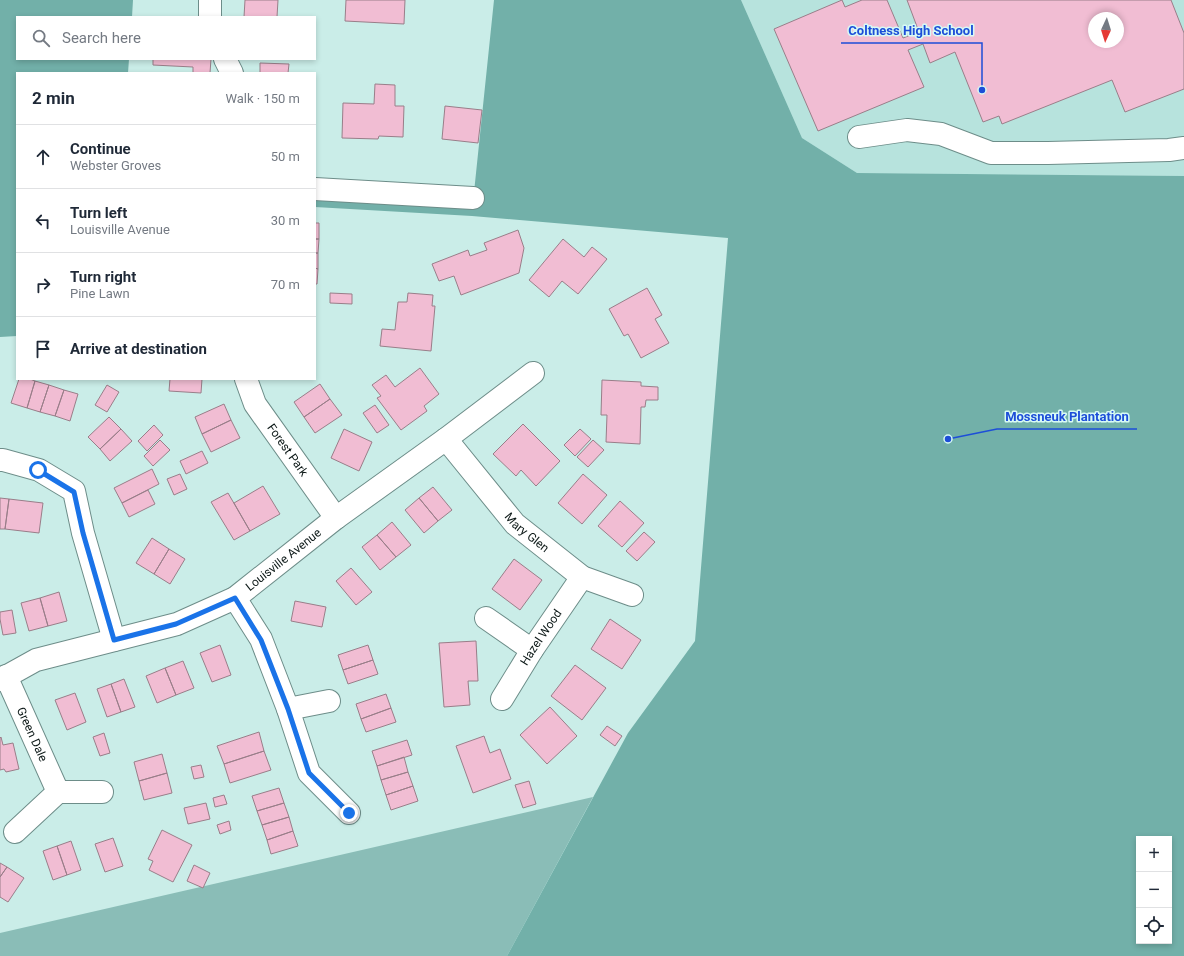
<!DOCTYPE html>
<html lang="en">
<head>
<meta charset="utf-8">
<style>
	:root { --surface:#fff; --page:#f6f6f7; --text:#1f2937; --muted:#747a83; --line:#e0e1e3 }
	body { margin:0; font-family:Roboto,sans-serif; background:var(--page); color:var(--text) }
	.controls { position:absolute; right:12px; bottom:12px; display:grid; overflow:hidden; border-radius:0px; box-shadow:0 2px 6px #0003 }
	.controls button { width:36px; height:36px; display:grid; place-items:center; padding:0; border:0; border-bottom:1px solid var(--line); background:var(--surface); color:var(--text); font:20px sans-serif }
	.compass { position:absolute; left:1088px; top:12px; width:36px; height:36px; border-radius:50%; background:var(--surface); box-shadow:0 2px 6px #0003; rotate:184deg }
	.stop { position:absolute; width:12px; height:12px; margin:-9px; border:3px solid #1a73e8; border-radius:50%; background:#fff }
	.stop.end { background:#1a73e8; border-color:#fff; box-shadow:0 1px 4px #0008 }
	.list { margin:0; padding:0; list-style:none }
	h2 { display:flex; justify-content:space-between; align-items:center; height:52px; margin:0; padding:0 16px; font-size:17px }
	h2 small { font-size:13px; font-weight:400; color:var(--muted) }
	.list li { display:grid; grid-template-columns:26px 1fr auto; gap:12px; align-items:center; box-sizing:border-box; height:64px; padding:0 16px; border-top:1px solid var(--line) }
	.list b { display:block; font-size:15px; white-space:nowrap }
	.list p { margin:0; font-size:13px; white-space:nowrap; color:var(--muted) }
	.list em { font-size:13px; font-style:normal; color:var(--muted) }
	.icon { flex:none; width:22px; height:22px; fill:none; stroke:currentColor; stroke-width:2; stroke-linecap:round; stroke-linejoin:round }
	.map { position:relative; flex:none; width:1184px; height:956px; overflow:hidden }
	.search { position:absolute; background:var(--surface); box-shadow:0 2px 6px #0003; left:16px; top:16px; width:300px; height:44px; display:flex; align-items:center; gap:10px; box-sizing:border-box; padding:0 14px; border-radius:0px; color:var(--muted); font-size:15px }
	.panel { position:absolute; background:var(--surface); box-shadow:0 2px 6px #0003; left:16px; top:72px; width:300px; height:308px; border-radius:0px }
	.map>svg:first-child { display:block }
	.built { fill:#b7e3dd; fill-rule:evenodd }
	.green { fill:#8abdb7 }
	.forest { fill:#72b0a9; fill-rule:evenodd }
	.building { fill:#f1bdd3; stroke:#997e89; fill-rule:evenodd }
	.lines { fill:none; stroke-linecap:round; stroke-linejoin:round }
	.minor-casing { stroke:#6d8d89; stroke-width:24 }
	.minor { stroke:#fff; stroke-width:22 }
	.route { stroke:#1a73e8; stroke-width:5 }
	.labels { text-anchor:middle; stroke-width:3; stroke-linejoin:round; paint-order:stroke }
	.street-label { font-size:12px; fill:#0c1817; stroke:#d7faf5 }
	.leader { fill:none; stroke:#1d4ed8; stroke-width:1.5 }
	.callout-dot { fill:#1d4ed8; stroke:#d7faf5; stroke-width:1.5 }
	.callout-label { font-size:13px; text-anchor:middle; font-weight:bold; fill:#1d4ed8; stroke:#d7faf5; stroke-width:3; stroke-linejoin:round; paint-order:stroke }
</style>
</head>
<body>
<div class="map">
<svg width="1184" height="956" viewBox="0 0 1184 956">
	<rect width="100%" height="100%" fill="#caede8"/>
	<path class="built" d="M 741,0 L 1184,0 L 1184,176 L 857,173 L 802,138 ZM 1094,18 L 1118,18 L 1118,42 L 1094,42 Z"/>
	<path class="green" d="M 593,797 L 507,956 L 0,956 L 0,933 Z"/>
	<path class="forest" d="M 0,0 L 133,0 L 132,17 L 17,17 L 17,59 L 129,59 L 128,73 L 17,73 L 17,336 L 0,337 Z
		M 494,0 L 741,0 L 802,138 L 857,173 L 1184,176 L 1184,956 L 507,956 L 628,733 L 695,641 L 728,238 L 472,216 L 315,207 L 315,193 L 473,202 ZM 1139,839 L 1169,839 L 1169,941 L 1139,941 Z"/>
	<path class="building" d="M 245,0 L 278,0 L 277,17 L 244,17 Z
		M 346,0 L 405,0 L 404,24 L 345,21 Z
		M 842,0 L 845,7 L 862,0 L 887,0 L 903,38 L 919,32 L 907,0 L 1171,0 L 1184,33 L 1184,89 L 1125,112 L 1112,80 L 1002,124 L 999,116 L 983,122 L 955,52 L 930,63 L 923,44 L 908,50 L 924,87 L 818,131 L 774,29 ZM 1094,18 L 1118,18 L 1118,42 L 1094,42 Z
		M 153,59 L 211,59 L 210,73 L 193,73 L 193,67 L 153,65 Z
		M 260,63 L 289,64 L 288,73 L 260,73 Z
		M 375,84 L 395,85 L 395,106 L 404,106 L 403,137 L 379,136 L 378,139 L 342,138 L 343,103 L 374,104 Z
		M 445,106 L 482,110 L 478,143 L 442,139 Z
		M 315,223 L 319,223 L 319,239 L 315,239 Z
		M 518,230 L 524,248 L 519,273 L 461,295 L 454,276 L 439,281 L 432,264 L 468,250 L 470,256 L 487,250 L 484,243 Z
		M 315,239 L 319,239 L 318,253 L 315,253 Z
		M 563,239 L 584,257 L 592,247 L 607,259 L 578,294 L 562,281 L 549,297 L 529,280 Z
		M 315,253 L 318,253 L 318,269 L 315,268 Z
		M 315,268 L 318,269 L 317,284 L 315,284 Z
		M 647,288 L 662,315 L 655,319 L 669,343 L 641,358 L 628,334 L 624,336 L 609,309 Z
		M 330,293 L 352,294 L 352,304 L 330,303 Z
		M 408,293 L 433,295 L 432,306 L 435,306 L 431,351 L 380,346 L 382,329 L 395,330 L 398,302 L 407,302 Z
		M 420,368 L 439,394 L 424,406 L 427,411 L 401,430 L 377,398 L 381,396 L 372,385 L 386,375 L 395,387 Z
		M 19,379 L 30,379 L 35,381 L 27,408 L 11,403 Z
		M 170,379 L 202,379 L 201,393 L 169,391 Z
		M 602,380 L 641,382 L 641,386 L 658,387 L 658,400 L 646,400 L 645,407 L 641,407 L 640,444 L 606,442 L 607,415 L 601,415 Z
		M 35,381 L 49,385 L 40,412 L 27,408 Z
		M 320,384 L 330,399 L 304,417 L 294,402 Z
		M 49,385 L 64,390 L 55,416 L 40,412 Z
		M 107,385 L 119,392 L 107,412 L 95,405 Z
		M 64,390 L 78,394 L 70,421 L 55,416 Z
		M 330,399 L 342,415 L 315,433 L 304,417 Z
		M 224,404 L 231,420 L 202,434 L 195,417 Z
		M 375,405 L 389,425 L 377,433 L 363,413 Z
		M 109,417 L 121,429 L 100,449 L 88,437 Z
		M 231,420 L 240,438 L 211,452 L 202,434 Z
		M 523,424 L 560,461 L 536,486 L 521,470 L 516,476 L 493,454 Z
		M 154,425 L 163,435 L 147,451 L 138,441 Z
		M 121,429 L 132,441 L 110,461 L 100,449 Z
		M 344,429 L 372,442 L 359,471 L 331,458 Z
		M 580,429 L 591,439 L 575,456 L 564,445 Z
		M 160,440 L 170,450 L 153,466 L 144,456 Z
		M 593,440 L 604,450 L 588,467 L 577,457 Z
		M 202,451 L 208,463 L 186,474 L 180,461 Z
		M 152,469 L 159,484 L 122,503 L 114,488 Z
		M 180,474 L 187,489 L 174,495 L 167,479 Z
		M 583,474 L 607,495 L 582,524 L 558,503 Z
		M 263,486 L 280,514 L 250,531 L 234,503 Z
		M 433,487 L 452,510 L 438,521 L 419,498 Z
		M 148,490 L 155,504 L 129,517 L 122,503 Z
		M 228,493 L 250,531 L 234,540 L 211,502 Z
		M 0,498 L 9,499 L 5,529 L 0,529 Z
		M 419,498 L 438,521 L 424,533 L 405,510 Z
		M 9,499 L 43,503 L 39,533 L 5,529 Z
		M 620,501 L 644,523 L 622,547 L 598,526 Z
		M 392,522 L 411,545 L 396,557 L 377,535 Z
		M 644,532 L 655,542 L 637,561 L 626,551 Z
		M 377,535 L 396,557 L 380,570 L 362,547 Z
		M 152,538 L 169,549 L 154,574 L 136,563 Z
		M 169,549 L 185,559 L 170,584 L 154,574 Z
		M 514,559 L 542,580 L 520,610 L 492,589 Z
		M 351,568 L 372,592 L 356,605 L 336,581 Z
		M 59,592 L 67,621 L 48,626 L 40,598 Z
		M 40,598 L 48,626 L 29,631 L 21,603 Z
		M 295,601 L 326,607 L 322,627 L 291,621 Z
		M 12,610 L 16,633 L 3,635 L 0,619 L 0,612 Z
		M 610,619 L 641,640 L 622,669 L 591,649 Z
		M 476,641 L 478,681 L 468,681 L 470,705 L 444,707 L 439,643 Z
		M 220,645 L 231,675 L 212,682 L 200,653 Z
		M 368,645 L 373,660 L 343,670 L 338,655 Z
		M 373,660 L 378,674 L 348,684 L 343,670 Z
		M 183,661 L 194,688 L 176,695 L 165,668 Z
		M 575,665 L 606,688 L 582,720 L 551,696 Z
		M 165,668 L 176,695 L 157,703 L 146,676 Z
		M 124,679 L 135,707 L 121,712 L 111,684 Z
		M 111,684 L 121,712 L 107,717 L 97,689 Z
		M 75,693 L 86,722 L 67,730 L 55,700 Z
		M 386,694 L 391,708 L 361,719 L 356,704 Z
		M 550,707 L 577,736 L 547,764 L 520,735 Z
		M 391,708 L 396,722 L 366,732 L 361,719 Z
		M 607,726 L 622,736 L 615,746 L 600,735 Z
		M 259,732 L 264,751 L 224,764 L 217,746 Z
		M 104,733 L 110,753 L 100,756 L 93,737 Z
		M 484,736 L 490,753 L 500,749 L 511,779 L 473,793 L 456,746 Z
		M 1,737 L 3,745 L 13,743 L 19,769 L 6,772 L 4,769 L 0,770 L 0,738 Z
		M 407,740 L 412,755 L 377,766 L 372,751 Z
		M 264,751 L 271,770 L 230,783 L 224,764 Z
		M 162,754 L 167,773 L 139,781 L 134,762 Z
		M 404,757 L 408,772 L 381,780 L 377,766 Z
		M 201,765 L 204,777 L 194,779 L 191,767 Z
		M 408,772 L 413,786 L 386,795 L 381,780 Z
		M 167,773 L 172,793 L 144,800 L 139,781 Z
		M 529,781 L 536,804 L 523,808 L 515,785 Z
		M 413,786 L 418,801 L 391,810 L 386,795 Z
		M 279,788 L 284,803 L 257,811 L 252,796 Z
		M 224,795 L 227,804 L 215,807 L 213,798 Z
		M 206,803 L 210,819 L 188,824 L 184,808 Z
		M 284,803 L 289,817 L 262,825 L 257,811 Z
		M 289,817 L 293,831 L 267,840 L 262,825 Z
		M 229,821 L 231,830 L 220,834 L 217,825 Z
		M 162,830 L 192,845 L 173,882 L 149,870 L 153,861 L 148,859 Z
		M 293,831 L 298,846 L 271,854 L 267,840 Z
		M 113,838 L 123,866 L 105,872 L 95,844 Z
		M 71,841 L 81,870 L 67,875 L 57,846 Z
		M 57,846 L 67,875 L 53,880 L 43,851 Z
		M 0,863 L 7,867 L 0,877 Z
		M 194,865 L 210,873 L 203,888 L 187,881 Z
		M 7,867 L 24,878 L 8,902 L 0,897 L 0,877 Z"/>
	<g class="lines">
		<defs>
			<g id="minor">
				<path d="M 210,0 L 210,17"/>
				<path d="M 225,59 L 232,73"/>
				<path d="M 859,137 L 907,130 L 941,134 L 991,153 L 1048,153 L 1169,150 L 1184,148"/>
				<path d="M 315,189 L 473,198"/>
				<path id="s1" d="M 246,379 L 255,404 L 336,518"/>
				<path id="s2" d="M 446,439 L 515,524 L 582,577 L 632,595"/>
				<path d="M 0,460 L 3,460 L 39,470 L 74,491 L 83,533 L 114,640"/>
				<path d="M 235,598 L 261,639 L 288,709 L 309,773 L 349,813"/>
				<path d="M 486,618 L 532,650"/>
				<path id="s3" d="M 6,676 L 58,792"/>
				<path id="s4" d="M 0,680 L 36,660 L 177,624 L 235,598 L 336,518 L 446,439 L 533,373"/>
				<path id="s5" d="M 502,699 L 532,650 L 582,577"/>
				<path d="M 288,709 L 329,701"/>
				<path d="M 15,832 L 58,792 L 102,792"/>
			</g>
		</defs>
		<use href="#minor" class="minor-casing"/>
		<use href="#minor" class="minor"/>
	</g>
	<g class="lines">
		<path class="route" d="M 38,470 L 74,492 L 83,533 L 114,640 L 176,624 L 235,598 L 261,640 L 288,709 L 309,773 L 349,813"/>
	</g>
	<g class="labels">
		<g class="street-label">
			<text dy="4" stroke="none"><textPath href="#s1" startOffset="83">Forest Park</textPath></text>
			<text dy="4" stroke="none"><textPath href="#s2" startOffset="124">Mary Glen</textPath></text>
			<text dy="4" stroke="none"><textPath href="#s4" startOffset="312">Louisville Avenue</textPath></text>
			<text dy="4" stroke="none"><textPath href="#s5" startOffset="73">Hazel Wood</textPath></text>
			<text dy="4" stroke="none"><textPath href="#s3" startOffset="64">Green Dale</textPath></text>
		</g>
	</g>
	<path class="leader" d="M982 90L982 43H841M948 439L997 429H1137"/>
	<g class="callout-dot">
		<circle cx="982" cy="90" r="4"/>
		<circle cx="948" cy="439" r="4"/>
	</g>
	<g class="callout-label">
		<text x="911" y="35">Coltness High School</text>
		<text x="1067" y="421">Mossneuk Plantation</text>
	</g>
</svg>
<div class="controls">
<button>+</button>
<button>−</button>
<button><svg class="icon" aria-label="locate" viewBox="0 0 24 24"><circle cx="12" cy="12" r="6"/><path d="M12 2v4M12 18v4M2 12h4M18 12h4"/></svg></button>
</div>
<svg class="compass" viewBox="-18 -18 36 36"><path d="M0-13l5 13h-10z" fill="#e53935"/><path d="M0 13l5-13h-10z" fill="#747a83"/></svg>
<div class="stop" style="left:38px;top:470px"></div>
<div class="stop end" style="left:349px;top:813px"></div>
<div class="search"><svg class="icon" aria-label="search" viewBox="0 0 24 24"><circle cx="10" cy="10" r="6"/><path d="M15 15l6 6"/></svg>Search here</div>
<section class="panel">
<h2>2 min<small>Walk · 150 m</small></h2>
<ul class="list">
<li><svg class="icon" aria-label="ahead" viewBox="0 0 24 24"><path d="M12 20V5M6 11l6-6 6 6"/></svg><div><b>Continue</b><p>Webster Groves</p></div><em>50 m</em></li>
<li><svg class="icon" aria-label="left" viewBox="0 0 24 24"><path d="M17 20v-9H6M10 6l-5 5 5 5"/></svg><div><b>Turn left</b><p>Louisville Avenue</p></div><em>30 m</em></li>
<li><svg class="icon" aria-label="right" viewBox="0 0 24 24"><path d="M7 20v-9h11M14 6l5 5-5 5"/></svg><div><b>Turn right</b><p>Pine Lawn</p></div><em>70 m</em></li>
<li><svg class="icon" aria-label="arrive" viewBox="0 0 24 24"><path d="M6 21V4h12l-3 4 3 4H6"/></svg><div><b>Arrive at destination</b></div></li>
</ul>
</section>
</div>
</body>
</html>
